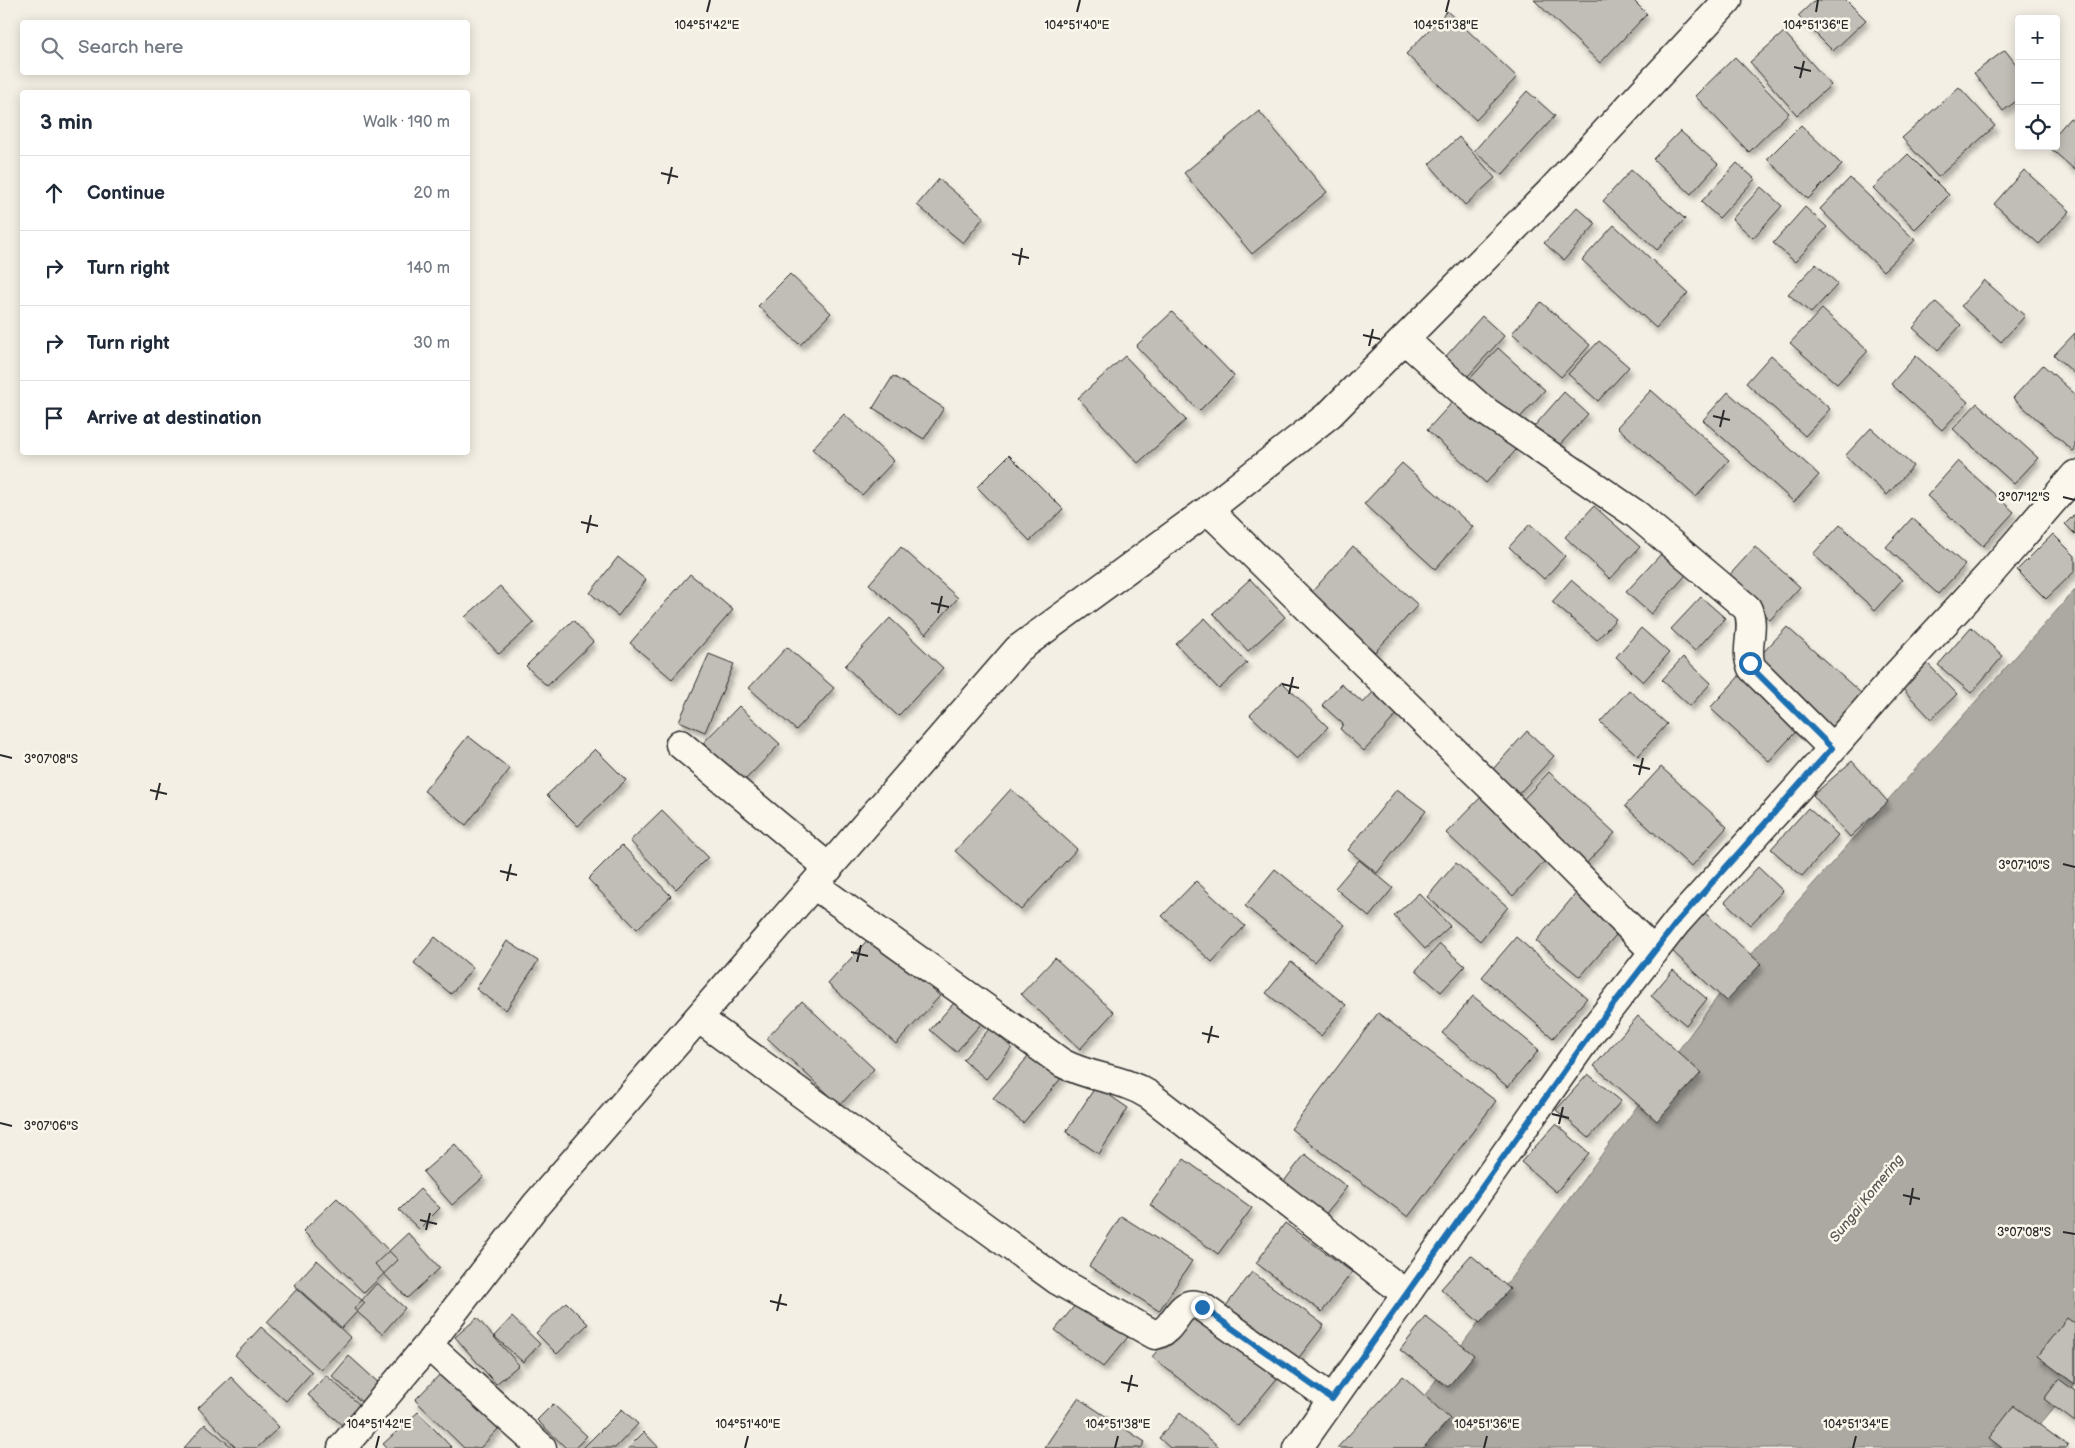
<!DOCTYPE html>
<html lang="en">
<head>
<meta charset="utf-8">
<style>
	:root { --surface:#fff; --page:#f6f6f7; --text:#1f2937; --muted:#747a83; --line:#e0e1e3 }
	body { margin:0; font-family:"Balsamiq Sans",sans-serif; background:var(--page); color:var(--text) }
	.controls { position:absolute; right:15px; top:15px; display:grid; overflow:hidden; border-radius:5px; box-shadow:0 2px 12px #0003 }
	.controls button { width:45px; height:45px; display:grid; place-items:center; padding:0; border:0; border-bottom:1px solid var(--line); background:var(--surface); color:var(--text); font:25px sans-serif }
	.stop { position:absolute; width:15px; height:15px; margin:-11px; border:4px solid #1f6fb2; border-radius:50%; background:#fff }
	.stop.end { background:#1f6fb2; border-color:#fff; box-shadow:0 1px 5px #0008 }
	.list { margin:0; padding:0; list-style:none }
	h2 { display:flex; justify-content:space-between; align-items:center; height:65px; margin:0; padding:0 20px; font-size:21px }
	h2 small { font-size:16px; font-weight:400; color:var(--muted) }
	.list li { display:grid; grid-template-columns:32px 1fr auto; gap:15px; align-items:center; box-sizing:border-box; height:75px; padding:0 20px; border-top:1px solid var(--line) }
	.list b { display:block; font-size:19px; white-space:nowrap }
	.list em { font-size:16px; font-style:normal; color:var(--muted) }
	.icon { flex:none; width:28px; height:28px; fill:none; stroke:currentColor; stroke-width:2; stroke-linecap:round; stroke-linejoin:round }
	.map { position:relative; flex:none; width:2075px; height:1448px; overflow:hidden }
	.search { position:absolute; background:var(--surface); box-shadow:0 2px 12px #0003; left:20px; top:20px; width:450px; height:55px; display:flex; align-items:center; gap:12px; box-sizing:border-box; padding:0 18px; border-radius:5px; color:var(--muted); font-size:19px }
	.panel { position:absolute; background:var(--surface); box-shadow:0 2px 12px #0003; left:20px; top:90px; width:450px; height:365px; border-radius:5px }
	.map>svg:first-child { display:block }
	.water { fill:#aca9a2; stroke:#787772 }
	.building { fill:#c0beb6; stroke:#2b2b2b; filter:url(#shadow) }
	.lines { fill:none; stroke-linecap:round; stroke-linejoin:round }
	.minor-casing { stroke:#2b2b2b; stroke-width:31 }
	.minor { stroke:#fbf7ec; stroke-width:28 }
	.route { stroke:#1f6fb2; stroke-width:6 }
	.ticks { fill:none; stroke:#2b2b2b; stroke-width:2 }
	.labels { text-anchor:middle; stroke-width:5; stroke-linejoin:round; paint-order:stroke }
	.water-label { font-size:14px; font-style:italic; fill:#585755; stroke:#fbf7ec }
	.ticks-label { font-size:12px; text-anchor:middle; fill:#2b2b2b; stroke:#fbf7ec; stroke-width:5; stroke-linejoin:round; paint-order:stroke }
</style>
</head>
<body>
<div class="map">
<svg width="2075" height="1448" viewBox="0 0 2075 1448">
	<defs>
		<filter id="shadow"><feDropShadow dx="3" dy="5.5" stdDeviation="2.5" flood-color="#0004"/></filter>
	</defs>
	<rect width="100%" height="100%" fill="#f3efe4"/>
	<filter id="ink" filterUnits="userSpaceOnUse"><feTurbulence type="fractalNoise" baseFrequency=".02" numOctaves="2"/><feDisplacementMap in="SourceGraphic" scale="10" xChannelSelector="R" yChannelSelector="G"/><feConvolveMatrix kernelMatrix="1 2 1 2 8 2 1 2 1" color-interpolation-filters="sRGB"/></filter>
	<g filter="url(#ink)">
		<path class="water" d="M 2075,590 L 2075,1383 L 2020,1448 L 1386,1448 L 1741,965 Z"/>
		<path class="building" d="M 1534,0 L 1633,0 L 1647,14 L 1600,63 Z
			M 1815,0 L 1846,0 L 1866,20 L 1833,51 L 1798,16 Z
			M 1447,11 L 1517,77 L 1476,120 L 1406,54 Z
			M 1784,32 L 1831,85 L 1797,115 L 1750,62 Z
			M 2005,50 L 2019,68 L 2019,99 L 2003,111 L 1974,73 Z
			M 1735,57 L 1789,113 L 1749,152 L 1695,96 Z
			M 1959,87 L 1995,126 L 1938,177 L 1902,138 Z
			M 1527,91 L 1555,116 L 1502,175 L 1474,151 Z
			M 1259,111 L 1327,192 L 1252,254 L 1184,173 Z
			M 2070,118 L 2075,122 L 2075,170 L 2048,146 L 2056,146 L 2056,134 Z
			M 1801,125 L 1842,165 L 1808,199 L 1767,159 Z
			M 1680,131 L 1718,164 L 1691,194 L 1653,159 Z
			M 1459,137 L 1495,178 L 1465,205 L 1429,164 Z
			M 1908,154 L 1949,195 L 1915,229 L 1873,188 Z
			M 1737,163 L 1755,179 L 1719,218 L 1701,202 Z
			M 1631,170 L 1685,219 L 1657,250 L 1603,201 Z
			M 2024,170 L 2070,211 L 2039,244 L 1994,204 Z
			M 1850,178 L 1915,240 L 1883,271 L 1820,209 Z
			M 939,179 L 984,217 L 963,243 L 917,205 Z
			M 1761,187 L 1782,206 L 1753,238 L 1732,219 Z
			M 1577,207 L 1596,224 L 1564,260 L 1544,243 Z
			M 1805,207 L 1827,227 L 1795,262 L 1773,243 Z
			M 1614,225 L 1688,293 L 1656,328 L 1582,260 Z
			M 1816,264 L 1838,284 L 1811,313 L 1788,294 Z
			M 790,274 L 831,313 L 800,345 L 758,306 Z
			M 1984,280 L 2025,316 L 2001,342 L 1961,306 Z
			M 1541,302 L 1590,345 L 1561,377 L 1512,333 Z
			M 1936,302 L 1961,325 L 1938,350 L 1913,328 Z
			M 1822,309 L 1868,351 L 1837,384 L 1790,343 Z
			M 1172,312 L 1234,376 L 1199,411 L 1136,346 Z
			M 1482,316 L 1504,336 L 1459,386 L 1437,366 Z
			M 2075,333 L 2075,374 L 2054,355 Z
			M 1599,341 L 1629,367 L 1598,401 L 1568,374 Z
			M 1498,348 L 1545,390 L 1514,424 L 1467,382 Z
			M 1771,355 L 1830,409 L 1805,436 L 1746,383 Z
			M 1125,356 L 1186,420 L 1138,463 L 1078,398 Z
			M 1916,356 L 1968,402 L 1942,430 L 1891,384 Z
			M 2043,365 L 2075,394 L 2075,449 L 2073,451 L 2013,398 Z
			M 893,376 L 944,408 L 924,439 L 873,408 Z
			M 1651,390 L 1729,460 L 1696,497 L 1617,427 Z
			M 1564,392 L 1588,414 L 1553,452 L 1530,431 Z
			M 1728,392 L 1819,475 L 1794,502 L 1703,420 Z
			M 1458,396 L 1517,449 L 1486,483 L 1427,430 Z
			M 1977,403 L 2038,458 L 2014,484 L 1953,429 Z
			M 844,414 L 894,461 L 862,495 L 812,449 Z
			M 1871,428 L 1913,466 L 1887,495 L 1845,456 Z
			M 1009,455 L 1063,509 L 1030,541 L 977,487 Z
			M 1958,461 L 2014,512 L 1983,546 L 1927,496 Z
			M 1402,463 L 1473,527 L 1435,569 L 1364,504 Z
			M 1594,506 L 1640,547 L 1610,579 L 1565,537 Z
			M 2075,514 L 2075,534 L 2065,524 Z
			M 1912,518 L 1965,565 L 1938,594 L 1886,547 Z
			M 1530,524 L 1565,556 L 1544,579 L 1509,547 Z
			M 1840,525 L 1902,580 L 1875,610 L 1813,554 Z
			M 2053,534 L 2075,556 L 2075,571 L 2046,599 L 2017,570 Z
			M 1353,546 L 1418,605 L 1375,652 L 1310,594 Z
			M 901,547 L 958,598 L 926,634 L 869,584 Z
			M 1755,547 L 1800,587 L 1770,620 L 1725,580 Z
			M 1662,553 L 1686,575 L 1651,614 L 1626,592 Z
			M 618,557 L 646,580 L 618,616 L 590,593 Z
			M 690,574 L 733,610 L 672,679 L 630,643 Z
			M 1250,579 L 1285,617 L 1248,651 L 1213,613 Z
			M 1571,580 L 1616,619 L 1597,640 L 1552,602 Z
			M 500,586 L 534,623 L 499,654 L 465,617 Z
			M 1701,597 L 1725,618 L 1695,651 L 1671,629 Z
			M 890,618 L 943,668 L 898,716 L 845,666 Z
			M 1205,618 L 1247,663 L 1219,689 L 1176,644 Z
			M 573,620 L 593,642 L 547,686 L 526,666 Z
			M 1787,627 L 1862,694 L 1829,730 L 1754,662 Z
			M 1971,627 L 2003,656 L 1971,693 L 1938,665 Z
			M 1641,628 L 1669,653 L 1643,682 L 1616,657 Z
			M 787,647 L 834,688 L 796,730 L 749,688 Z
			M 709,654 L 734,664 L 705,732 L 679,721 Z
			M 1683,657 L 1711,683 L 1690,706 L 1662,680 Z
			M 1927,663 L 1957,694 L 1931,719 L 1901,687 Z
			M 1742,673 L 1801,726 L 1769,761 L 1710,708 Z
			M 1282,682 L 1328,727 L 1297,759 L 1250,715 Z
			M 1341,684 L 1363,703 L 1376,689 L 1400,711 L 1364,751 L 1340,729 L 1343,724 L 1322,705 Z
			M 1629,690 L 1667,724 L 1638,756 L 1600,722 Z
			M 739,706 L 780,744 L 744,781 L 703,743 Z
			M 1527,731 L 1554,756 L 1511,802 L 1485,778 Z
			M 468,736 L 510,769 L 466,825 L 424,791 Z
			M 595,749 L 626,780 L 578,826 L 547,795 Z
			M 1852,761 L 1888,802 L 1850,837 L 1813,795 Z
			M 1661,767 L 1727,827 L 1691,867 L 1625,806 Z
			M 1549,772 L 1615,833 L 1582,868 L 1516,807 Z
			M 1011,789 L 1077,849 L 1021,910 L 955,851 Z
			M 1397,789 L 1426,811 L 1377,873 L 1348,850 Z
			M 1482,796 L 1548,858 L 1513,896 L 1446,833 Z
			M 1808,808 L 1838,835 L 1802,876 L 1771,849 Z
			M 662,810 L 708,857 L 676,889 L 630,841 Z
			M 622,845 L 671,896 L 637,929 L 588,879 Z
			M 1359,860 L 1393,888 L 1369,917 L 1335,888 Z
			M 1456,863 L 1508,907 L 1480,941 L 1427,897 Z
			M 1758,867 L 1783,891 L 1750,925 L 1725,902 Z
			M 1275,869 L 1345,925 L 1314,962 L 1245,906 Z
			M 1196,881 L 1245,926 L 1212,962 L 1162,916 Z
			M 1578,891 L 1621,929 L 1580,977 L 1536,941 Z
			M 1419,893 L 1450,926 L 1425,949 L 1394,916 Z
			M 1705,913 L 1761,964 L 1726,1001 L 1671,950 Z
			M 871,936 L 940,996 L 896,1044 L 828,984 Z
			M 435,937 L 473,968 L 451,994 L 414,963 Z
			M 1516,937 L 1587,998 L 1553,1038 L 1482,977 Z
			M 507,941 L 538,961 L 506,1010 L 476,989 Z
			M 1440,944 L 1465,966 L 1441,992 L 1416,970 Z
			M 1055,958 L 1114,1012 L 1080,1049 L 1021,994 Z
			M 1291,962 L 1346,1005 L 1321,1036 L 1266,993 Z
			M 1673,970 L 1707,999 L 1686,1025 L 1651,996 Z
			M 961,995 L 987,1017 L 956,1052 L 930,1030 Z
			M 1473,996 L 1539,1050 L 1508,1087 L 1442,1033 Z
			M 802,1001 L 874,1069 L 840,1105 L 767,1038 Z
			M 1378,1013 L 1496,1101 L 1408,1217 L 1291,1129 Z
			M 1638,1016 L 1701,1073 L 1657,1121 L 1594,1066 Z
			M 990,1028 L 1012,1048 L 986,1079 L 963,1060 Z
			M 1033,1051 L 1063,1076 L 1023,1123 L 993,1098 Z
			M 1588,1074 L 1621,1101 L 1589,1138 L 1556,1110 Z
			M 1096,1086 L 1128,1108 L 1099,1154 L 1066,1132 Z
			M 1556,1124 L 1589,1153 L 1556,1192 L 1521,1162 Z
			M 455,1144 L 484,1177 L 452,1205 L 423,1172 Z
			M 1305,1154 L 1347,1187 L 1320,1221 L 1278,1189 Z
			M 1184,1159 L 1252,1208 L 1218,1254 L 1150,1205 Z
			M 420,1189 L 440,1208 L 419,1229 L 399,1210 Z
			M 337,1198 L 398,1260 L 364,1293 L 303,1231 Z
			M 1121,1216 L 1192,1261 L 1159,1311 L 1089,1266 Z
			M 1285,1223 L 1352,1272 L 1322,1312 L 1256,1263 Z
			M 408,1233 L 440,1268 L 407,1298 L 375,1264 Z
			M 1471,1255 L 1510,1289 L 1480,1323 L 1441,1289 Z
			M 317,1260 L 365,1303 L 342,1328 L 294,1285 Z
			M 1252,1272 L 1324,1325 L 1294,1364 L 1222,1311 Z
			M 377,1283 L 405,1308 L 382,1334 L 354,1309 Z
			M 297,1289 L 351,1338 L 321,1370 L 267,1322 Z
			M 1080,1299 L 1128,1337 L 1103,1367 L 1055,1330 Z
			M 566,1302 L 588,1324 L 557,1354 L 536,1333 Z
			M 1193,1307 L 1279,1376 L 1238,1426 L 1152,1357 Z
			M 512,1317 L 540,1344 L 523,1362 L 494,1336 Z
			M 1426,1317 L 1474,1355 L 1448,1387 L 1400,1350 Z
			M 477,1318 L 519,1365 L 496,1384 L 455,1337 Z
			M 2067,1318 L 2075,1324 L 2075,1384 L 2037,1356 Z
			M 261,1327 L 312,1372 L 286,1401 L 235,1355 Z
			M 349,1356 L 381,1385 L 364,1404 L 332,1376 Z
			M 444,1370 L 502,1425 L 480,1448 L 464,1448 L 415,1400 Z
			M 326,1375 L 361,1406 L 343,1426 L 308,1395 Z
			M 1403,1376 L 1450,1419 L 1423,1448 L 1337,1448 Z
			M 231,1377 L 279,1427 L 257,1448 L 236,1448 L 198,1408 Z
			M 2059,1379 L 2075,1391 L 2075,1422 L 2044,1399 Z
			M 1078,1398 L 1145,1442 L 1141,1448 L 1044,1448 Z
			M 553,1404 L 587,1436 L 575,1448 L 566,1448 L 537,1420 Z
			M 2014,1406 L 2068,1446 L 2066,1448 L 2002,1448 L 1989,1438 Z
			M 622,1409 L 638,1424 L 615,1448 L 583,1448 Z
			M 418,1412 L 452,1448 L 387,1448 L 383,1444 Z
			M 1180,1413 L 1220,1448 L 1170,1448 L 1159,1438 Z
			M 205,1424 L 233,1448 L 184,1448 Z
			M 644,1432 L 659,1448 L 628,1448 Z"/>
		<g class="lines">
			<defs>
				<path id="minor" d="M 1404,339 L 1481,408 L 1637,515 L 1747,608 C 1757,627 1743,650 1752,668 L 1832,748
					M 1208,510 L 1499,795 L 1654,952
					M 680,744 L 829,868
					M 814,885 L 1062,1063 C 1092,1079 1120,1077 1149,1095 L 1406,1294
					M 698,1018 L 1057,1280 L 1155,1335 C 1177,1331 1177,1295 1202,1307 L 1332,1399
					M 428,1345 L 542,1448
					M 342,1448 L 428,1345 L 535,1206 L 1018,649 L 1208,510 L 1330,414 L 1549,193 L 1728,0
					M 1298,1448 L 1589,1035 L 1677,922 L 1797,789 L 1899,672 L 1989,575 L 2075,475"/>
			</defs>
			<use href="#minor" class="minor-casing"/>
			<use href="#minor" class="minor"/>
		</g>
	</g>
	<g class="lines" filter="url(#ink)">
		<path class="route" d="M 1202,1307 L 1332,1399 L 1589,1036 L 1677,922 L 1832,748 L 1752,668 L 1750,663"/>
	</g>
	<path class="ticks" d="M 707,12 L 710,0M 1077,12 L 1080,0M 1446,12 L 1449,0M 1816,12 L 1818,0M 1794,67 L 1811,71M 1800,78 L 1804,61M 661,173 L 678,177M 668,184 L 672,167M 1012,254 L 1029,258M 1019,265 L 1022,248M 1363,335 L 1380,339M 1369,346 L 1373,329M 1713,416 L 1730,420M 1720,427 L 1724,410M 2063,497 L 2075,500M 581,522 L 598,526M 587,533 L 591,515M 931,603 L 949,607M 938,613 L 942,596M 1282,684 L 1299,688M 1289,694 L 1293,677M 0,755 L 12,758M 1633,765 L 1650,769M 1639,775 L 1643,758M 150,790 L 167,794M 156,800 L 160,783M 2063,864 L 2075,867M 500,871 L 517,875M 507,881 L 511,864M 851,952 L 868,956M 857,962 L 861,945M 1202,1033 L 1219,1037M 1208,1043 L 1212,1026M 1552,1114 L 1569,1118M 0,1123 L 12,1126M 1559,1124 L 1563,1107M 1903,1195 L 1920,1199M 1910,1205 L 1913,1188M 420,1220 L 437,1224M 426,1230 L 430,1213M 2063,1232 L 2075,1234M 770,1301 L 787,1305M 777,1311 L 781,1294M 1121,1382 L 1138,1386M 1128,1392 L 1132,1375M 376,1448 L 379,1436M 745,1448 L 748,1436M 1115,1448 L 1118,1436M 1484,1448 L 1487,1436M 1853,1448 L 1856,1436"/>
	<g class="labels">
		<g class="water-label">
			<text transform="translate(1866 1198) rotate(-51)" y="5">Sungai Komering</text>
		</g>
	</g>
	<g class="ticks-label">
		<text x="707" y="29">104°51'42"E</text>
		<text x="1077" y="29">104°51'40"E</text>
		<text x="1446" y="29">104°51'38"E</text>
		<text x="1816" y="29">104°51'36"E</text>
		<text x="2024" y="501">3°07'12"S</text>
		<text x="51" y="763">3°07'08"S</text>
		<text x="2024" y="869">3°07'10"S</text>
		<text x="51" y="1130">3°07'06"S</text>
		<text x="2024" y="1236">3°07'08"S</text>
		<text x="379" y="1428">104°51'42"E</text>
		<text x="748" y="1428">104°51'40"E</text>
		<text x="1118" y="1428">104°51'38"E</text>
		<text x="1487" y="1428">104°51'36"E</text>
		<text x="1856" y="1428">104°51'34"E</text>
	</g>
</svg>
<div class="controls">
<button>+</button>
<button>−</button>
<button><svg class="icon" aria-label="locate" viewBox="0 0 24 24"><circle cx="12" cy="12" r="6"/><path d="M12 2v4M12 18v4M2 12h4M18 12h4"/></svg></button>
</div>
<div class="stop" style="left:1750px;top:663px"></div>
<div class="stop end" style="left:1202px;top:1307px"></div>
<div class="search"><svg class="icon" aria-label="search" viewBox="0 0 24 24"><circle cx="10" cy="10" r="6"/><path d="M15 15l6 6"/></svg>Search here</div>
<section class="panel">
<h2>3 min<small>Walk · 190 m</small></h2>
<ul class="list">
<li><svg class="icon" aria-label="ahead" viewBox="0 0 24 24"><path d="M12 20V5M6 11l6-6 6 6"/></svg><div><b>Continue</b></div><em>20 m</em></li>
<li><svg class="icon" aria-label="right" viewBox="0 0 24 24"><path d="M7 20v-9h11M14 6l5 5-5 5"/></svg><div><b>Turn right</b></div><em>140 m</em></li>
<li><svg class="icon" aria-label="right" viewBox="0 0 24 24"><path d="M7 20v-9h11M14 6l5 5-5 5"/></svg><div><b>Turn right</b></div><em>30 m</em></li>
<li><svg class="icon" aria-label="arrive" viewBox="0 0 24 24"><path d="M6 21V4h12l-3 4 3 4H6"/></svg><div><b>Arrive at destination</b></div></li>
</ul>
</section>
</div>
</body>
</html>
